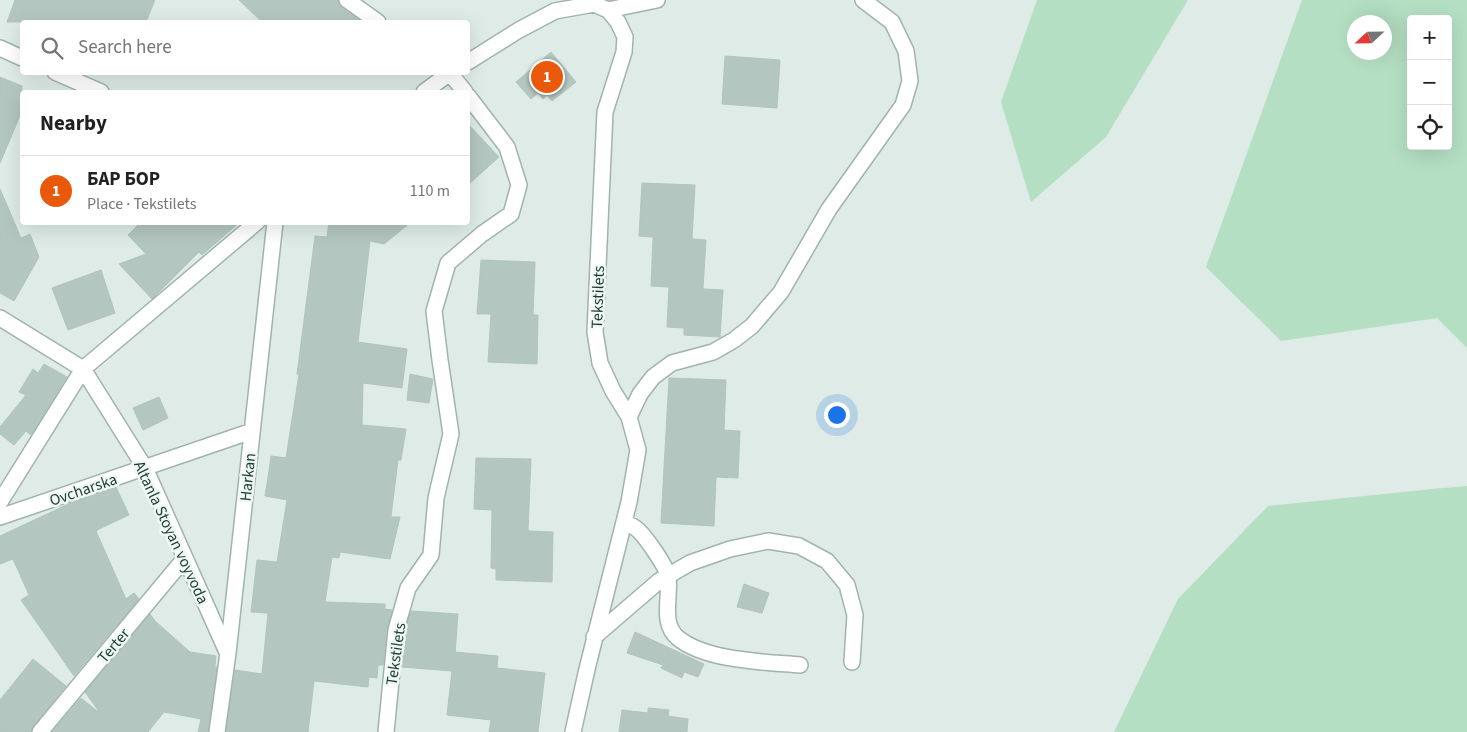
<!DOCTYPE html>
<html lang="en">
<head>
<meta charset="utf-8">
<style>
	:root { --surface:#fff; --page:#f2f2f2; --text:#202124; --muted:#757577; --line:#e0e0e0; --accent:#ea580c }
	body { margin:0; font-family:"Source Sans 3",sans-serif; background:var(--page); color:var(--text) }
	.controls { position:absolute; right:15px; top:15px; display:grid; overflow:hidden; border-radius:5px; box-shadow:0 5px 20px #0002 }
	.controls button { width:45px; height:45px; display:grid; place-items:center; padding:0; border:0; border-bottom:1px solid var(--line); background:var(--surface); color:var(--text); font:25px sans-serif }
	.compass { position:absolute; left:1347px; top:15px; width:45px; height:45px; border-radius:50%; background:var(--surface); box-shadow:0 5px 20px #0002; rotate:248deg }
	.you { position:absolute; left:836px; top:414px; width:18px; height:18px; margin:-12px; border:4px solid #fff; border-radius:50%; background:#1a73e8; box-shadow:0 0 0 8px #1a73e833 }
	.badge { display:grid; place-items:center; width:32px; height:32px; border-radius:50%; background:var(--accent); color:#fff; font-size:16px; font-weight:700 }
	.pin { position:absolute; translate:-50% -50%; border:2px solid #fff; box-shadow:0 1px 5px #0006 }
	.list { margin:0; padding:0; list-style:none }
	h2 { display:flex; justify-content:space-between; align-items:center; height:65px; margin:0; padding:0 20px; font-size:21px }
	h2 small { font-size:16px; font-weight:400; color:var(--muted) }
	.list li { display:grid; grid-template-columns:32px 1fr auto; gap:15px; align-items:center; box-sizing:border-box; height:70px; padding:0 20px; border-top:1px solid var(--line) }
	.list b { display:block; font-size:19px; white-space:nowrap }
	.list p { margin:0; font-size:16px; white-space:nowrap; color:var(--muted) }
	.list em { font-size:16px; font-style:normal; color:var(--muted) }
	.icon { flex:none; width:28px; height:28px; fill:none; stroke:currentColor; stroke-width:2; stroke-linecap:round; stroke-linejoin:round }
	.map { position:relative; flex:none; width:1467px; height:732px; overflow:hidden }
	.search { position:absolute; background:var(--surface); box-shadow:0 5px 20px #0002; left:20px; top:20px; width:450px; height:55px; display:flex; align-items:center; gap:12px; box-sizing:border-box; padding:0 18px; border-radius:5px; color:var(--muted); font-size:19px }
	.panel { position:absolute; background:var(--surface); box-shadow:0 5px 20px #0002; left:20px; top:90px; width:450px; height:135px; border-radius:5px }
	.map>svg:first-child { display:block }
	.green { fill:#b4dfc3; fill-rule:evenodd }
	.building { fill:#b3c6bf; stroke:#b0c5be }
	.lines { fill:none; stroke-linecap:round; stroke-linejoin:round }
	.minor-casing { stroke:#a1b3ae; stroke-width:18 }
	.minor { stroke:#fff; stroke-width:15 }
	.labels { text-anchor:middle; stroke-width:5; stroke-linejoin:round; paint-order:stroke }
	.street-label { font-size:16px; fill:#1e3c36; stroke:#eff8f4 }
</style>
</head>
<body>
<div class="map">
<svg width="1467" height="732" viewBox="0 0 1467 732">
	<rect width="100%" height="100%" fill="#deebe6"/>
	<path class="green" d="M 1037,0 L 1188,0 L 1106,137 L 1031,202 L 1001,102 Z
		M 1302,0 L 1467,0 L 1467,348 L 1437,318 L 1281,341 L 1206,267 ZM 1411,19 L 1448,19 L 1448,146 L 1411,146 ZM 1384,22 L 1384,52 L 1354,52 L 1354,22 Z
		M 1467,486 L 1467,732 L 1114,732 L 1178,599 L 1268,506 L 1432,489 Z"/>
	<path class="building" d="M 15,0 L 155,0 L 146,22 L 7,22 Z
		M 239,0 L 338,0 L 342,8 L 362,22 L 262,22 Z
		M 551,52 L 576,82 L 552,101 L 547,95 L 543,99 L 538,93 L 531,99 L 516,82 Z
		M 725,56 L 780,60 L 777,108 L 722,104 Z
		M 0,77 L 22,86 L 22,111 L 0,163 Z
		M 468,124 L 499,157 L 468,185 Z
		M 642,183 L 695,185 L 692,239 L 706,240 L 703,289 L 723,290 L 720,337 L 684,335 L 684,328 L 667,327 L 669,287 L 651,286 L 653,237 L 639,236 Z
		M 0,189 L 21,238 L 30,234 L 39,257 L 14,301 L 0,293 Z
		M 141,222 L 240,222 L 202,255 L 199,252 L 152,299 L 119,264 L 146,254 L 128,235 Z
		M 329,222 L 411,222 L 384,244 L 370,241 L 358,342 L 407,349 L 402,388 L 363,383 L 362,425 L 406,429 L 401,460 L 398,460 L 391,517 L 400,517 L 390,559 L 340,552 L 339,558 L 332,557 L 325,602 L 385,604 L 385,609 L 392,610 L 387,629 L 383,665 L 378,665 L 377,678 L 369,677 L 368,687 L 314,681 L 308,732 L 226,732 L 235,670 L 262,674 L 268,613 L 251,612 L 257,560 L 277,562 L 287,500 L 265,496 L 269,471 L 271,456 L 286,458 L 299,374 L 297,374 L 315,236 L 327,237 Z
		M 481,260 L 535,262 L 533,315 L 538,315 L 537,364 L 488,362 L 491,314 L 477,314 Z
		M 101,270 L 115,313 L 68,330 L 52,288 Z
		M 44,364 L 67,377 L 31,435 L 26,431 L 14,445 L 0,434 L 0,427 L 26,395 L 19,392 L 33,369 L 38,373 Z
		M 410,374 L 433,379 L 429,403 L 407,400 Z
		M 669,378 L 726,380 L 724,430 L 740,431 L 738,478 L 716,477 L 714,526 L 661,523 Z
		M 159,397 L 168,418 L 143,430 L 133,408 Z
		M 476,458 L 531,459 L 528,531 L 553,532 L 552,582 L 496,580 L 496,569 L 491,568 L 492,510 L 474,509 Z
		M 116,487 L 129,515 L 99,529 L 96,531 L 126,599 L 134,593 L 139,599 L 74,676 L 21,600 L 29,595 L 13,559 L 0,564 L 0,536 L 75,501 Z
		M 744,584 L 769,593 L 762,613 L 737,607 Z
		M 411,611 L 458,614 L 455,654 L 455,652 L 498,656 L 497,668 L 545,673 L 538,732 L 489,732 L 491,720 L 447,715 L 452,671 L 402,667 L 405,632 Z
		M 150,614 L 155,621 L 190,652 L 216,656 L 215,666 L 217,667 L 208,732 L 198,732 L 201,719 L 164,712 L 148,732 L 52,732 L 81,698 L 97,711 L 98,710 L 85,692 Z
		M 635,632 L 704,664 L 698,677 L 684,672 L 682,678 L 661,668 L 663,665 L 627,653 Z
		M 33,659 L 66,686 L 33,726 L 31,732 L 0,732 L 0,700 Z
		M 648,708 L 669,710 L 668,716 L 688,719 L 687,732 L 619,732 L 622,710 L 648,713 Z"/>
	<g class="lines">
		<defs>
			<path id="minor" d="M 347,0 L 378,22
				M 608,10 L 657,0
				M 0,48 L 22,58
				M 468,62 L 519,30 L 555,11 L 594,4 L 608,10 L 618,22 L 625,37 L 624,52 L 605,112 L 595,332 L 600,363 L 613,391 L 629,417 L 638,450 L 629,502 L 587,669 L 573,732
				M 55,72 L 101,92
				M 449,72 L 465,92
				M 424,92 L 451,72
				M 0,318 L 83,369 L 145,468 L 227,652
				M 629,417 L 640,394 L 653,377 L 672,363 L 713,352 L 734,340 L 752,326 L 781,292 L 829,209 L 903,105 L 910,81 L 906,51 L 892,22 L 863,0
				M 0,502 L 83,369 L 257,222
				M 0,517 L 252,431
				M 624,522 C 627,524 631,525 634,527 C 643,532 667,567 668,577 C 671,597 660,623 678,638 C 706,661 765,662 800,665
				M 594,637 L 659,581 L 690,563 L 730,549 L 768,541 L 799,546 L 827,561 L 847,585 L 855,615 L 852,662
				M 40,732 L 185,558
				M 217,732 L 228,653 L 275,222
				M 386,732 L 396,630 L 408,588 L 431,555 L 436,498 L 451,434 L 440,360 L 434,311 L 448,263 L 482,234 L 511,214 L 519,185 L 507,147 L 468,96"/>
		</defs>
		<use href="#minor" class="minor-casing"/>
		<use href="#minor" class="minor"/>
	</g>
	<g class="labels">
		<g class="street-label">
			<text transform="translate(597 297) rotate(-88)" y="6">Tekstilets</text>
			<text transform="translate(247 477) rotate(-84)" y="6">Harkan</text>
			<text transform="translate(83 489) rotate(-19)" y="6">Ovcharska</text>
			<text transform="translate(172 532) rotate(65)" y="6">Altanla Stoyan voyvoda</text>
			<text transform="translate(113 645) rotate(-50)" y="6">Terter</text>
			<text transform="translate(395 654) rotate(-82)" y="6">Tekstilets</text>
		</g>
	</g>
</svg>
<div class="controls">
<button>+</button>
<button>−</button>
<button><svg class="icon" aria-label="locate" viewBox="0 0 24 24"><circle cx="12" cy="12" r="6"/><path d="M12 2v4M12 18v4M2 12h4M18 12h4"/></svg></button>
</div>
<svg class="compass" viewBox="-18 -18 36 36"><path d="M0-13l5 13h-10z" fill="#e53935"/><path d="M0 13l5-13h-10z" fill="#757577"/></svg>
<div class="you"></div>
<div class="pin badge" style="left:547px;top:77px">1</div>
<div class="search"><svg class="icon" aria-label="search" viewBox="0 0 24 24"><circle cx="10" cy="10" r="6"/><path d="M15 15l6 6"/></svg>Search here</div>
<section class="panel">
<h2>Nearby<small></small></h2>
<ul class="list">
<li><span class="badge">1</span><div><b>БАР БОР</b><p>Place · Tekstilets</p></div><em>110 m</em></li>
</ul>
</section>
</div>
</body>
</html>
